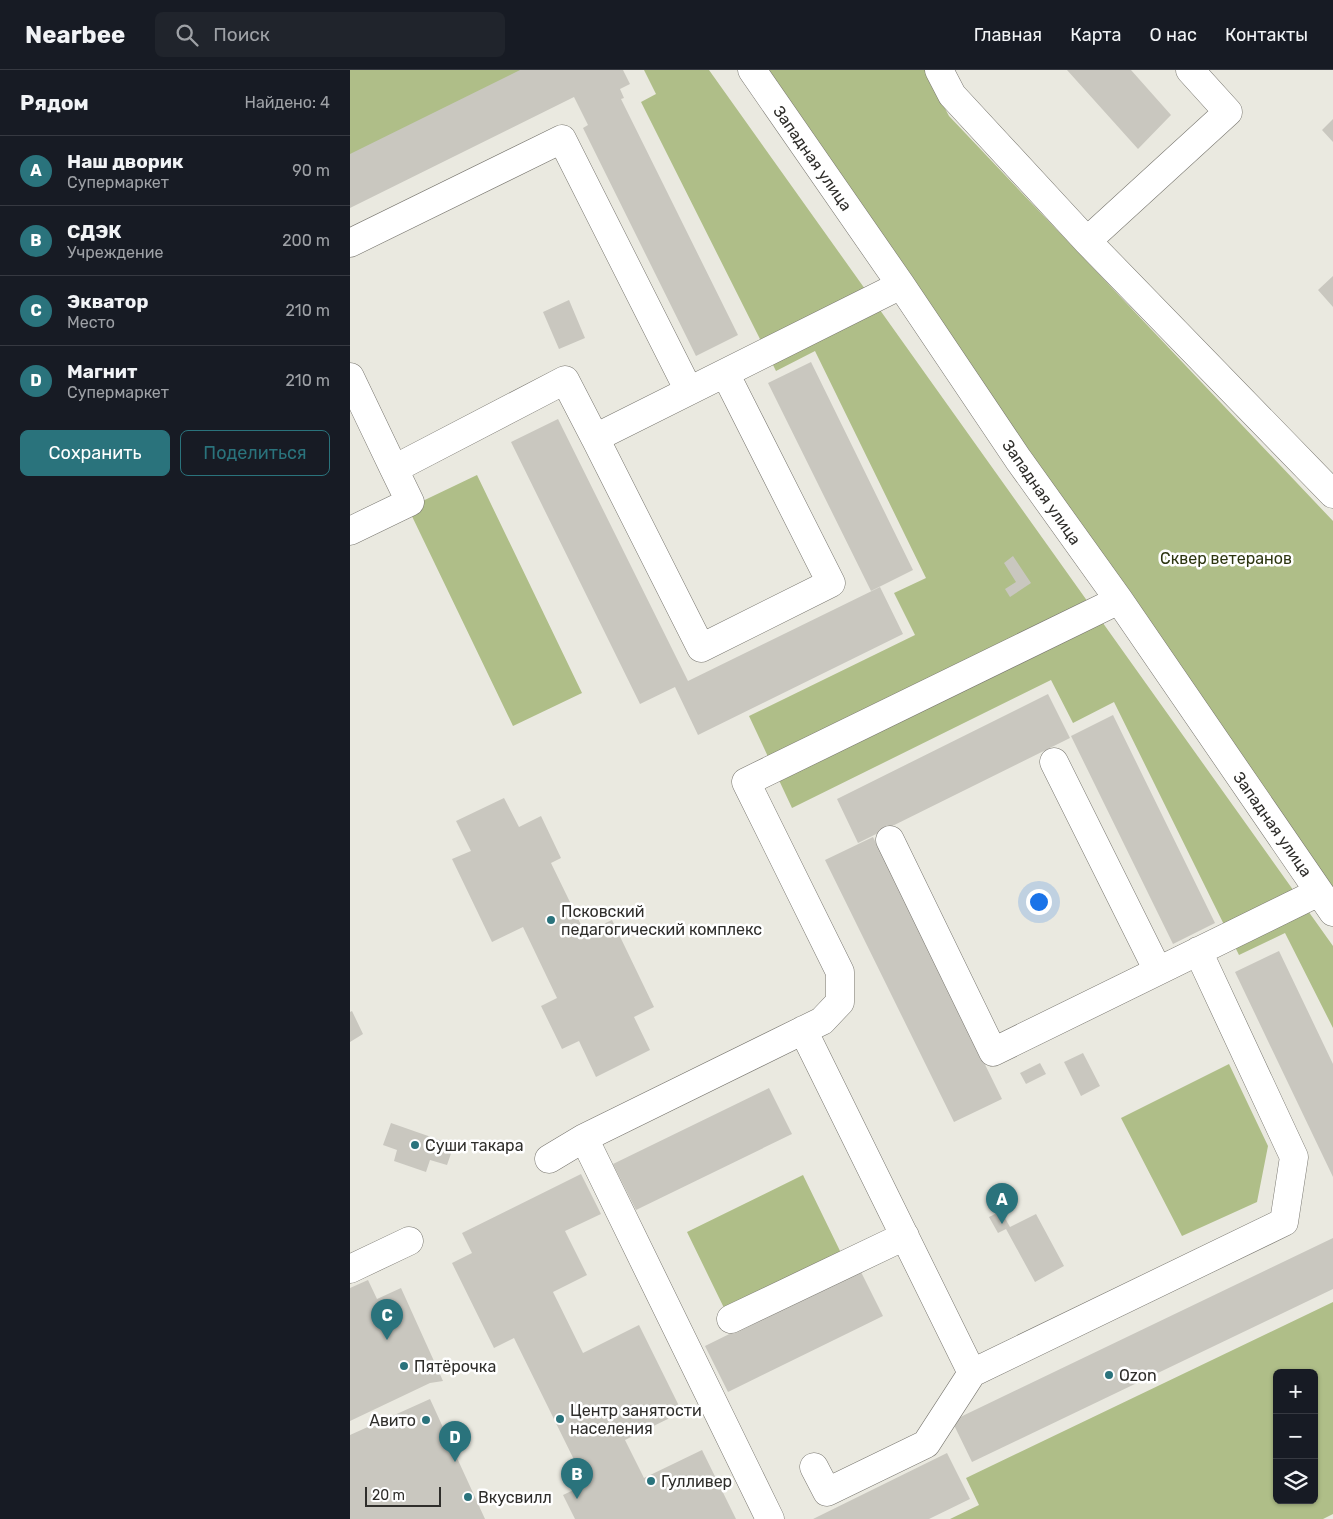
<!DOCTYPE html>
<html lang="ru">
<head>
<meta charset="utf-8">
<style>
	:root { --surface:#171b24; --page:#20242c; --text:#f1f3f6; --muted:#9ea1a6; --line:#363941; --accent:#2a737c }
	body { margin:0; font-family:Rubik,sans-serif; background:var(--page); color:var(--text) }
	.controls { position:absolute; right:15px; bottom:15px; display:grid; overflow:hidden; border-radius:8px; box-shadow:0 1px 4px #0004 }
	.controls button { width:45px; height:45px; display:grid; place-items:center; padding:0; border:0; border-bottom:1px solid var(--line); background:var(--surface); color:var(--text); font:25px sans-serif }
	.scale { position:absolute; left:15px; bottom:12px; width:76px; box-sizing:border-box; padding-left:5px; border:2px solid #2f2e2b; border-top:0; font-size:14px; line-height:18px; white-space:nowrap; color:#2f2e2b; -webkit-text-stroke:4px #fff; paint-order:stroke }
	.you { position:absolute; left:688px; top:831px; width:18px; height:18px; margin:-12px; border:4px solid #fff; border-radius:50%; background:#1a73e8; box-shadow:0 0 0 8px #1a73e833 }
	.badge { display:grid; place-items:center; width:32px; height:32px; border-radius:50%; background:var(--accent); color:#fff; font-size:16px; font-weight:700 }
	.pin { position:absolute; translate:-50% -41px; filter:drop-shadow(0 1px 2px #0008) }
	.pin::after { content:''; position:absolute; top:26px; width:18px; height:15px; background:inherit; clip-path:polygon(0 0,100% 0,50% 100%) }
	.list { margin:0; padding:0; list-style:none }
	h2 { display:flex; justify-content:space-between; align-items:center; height:65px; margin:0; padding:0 20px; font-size:21px }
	h2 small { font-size:16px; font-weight:400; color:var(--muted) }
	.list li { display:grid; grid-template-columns:32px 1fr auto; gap:15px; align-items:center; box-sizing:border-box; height:70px; padding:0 20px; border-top:1px solid var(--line) }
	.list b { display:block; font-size:19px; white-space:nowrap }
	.list p { margin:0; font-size:16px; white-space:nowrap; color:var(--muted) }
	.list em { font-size:16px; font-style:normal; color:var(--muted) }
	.actions { display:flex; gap:10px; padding:15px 20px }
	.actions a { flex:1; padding:11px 0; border:1px solid var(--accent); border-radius:8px; text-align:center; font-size:18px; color:var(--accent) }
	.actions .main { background:var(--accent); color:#fff }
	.icon { flex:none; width:28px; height:28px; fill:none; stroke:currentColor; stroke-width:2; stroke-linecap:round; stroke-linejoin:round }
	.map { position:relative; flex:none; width:983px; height:1449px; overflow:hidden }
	header { display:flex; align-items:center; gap:30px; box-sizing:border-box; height:70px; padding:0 25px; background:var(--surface); border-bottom:1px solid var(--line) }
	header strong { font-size:24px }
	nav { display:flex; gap:28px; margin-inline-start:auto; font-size:18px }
	.search { width:350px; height:45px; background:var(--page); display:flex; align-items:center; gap:12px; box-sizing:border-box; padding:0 18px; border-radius:8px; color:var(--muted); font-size:19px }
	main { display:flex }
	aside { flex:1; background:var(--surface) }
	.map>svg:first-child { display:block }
	.green { fill:#afbe88; fill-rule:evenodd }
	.building { fill:#c9c7bf }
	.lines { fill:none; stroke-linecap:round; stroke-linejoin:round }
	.minor-casing { stroke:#78766f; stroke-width:29 }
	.minor { stroke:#fff; stroke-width:28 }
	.poi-dot { fill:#2a737c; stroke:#fff; stroke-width:2 }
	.labels { text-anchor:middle; stroke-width:5; stroke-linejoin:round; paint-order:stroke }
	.street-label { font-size:16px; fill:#2f2e2b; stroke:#fff }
	.park-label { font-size:16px; fill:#2d3610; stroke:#fff }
	.poi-label { font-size:16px; fill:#2f2e2b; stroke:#fff; text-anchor:start }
</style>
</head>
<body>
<header>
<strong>Nearbee</strong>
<div class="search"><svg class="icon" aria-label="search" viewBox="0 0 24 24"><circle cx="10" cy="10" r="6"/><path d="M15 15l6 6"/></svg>Поиск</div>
<nav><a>Главная</a><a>Карта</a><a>О нас</a><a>Контакты</a></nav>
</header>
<main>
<aside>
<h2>Рядом<small>Найдено: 4</small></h2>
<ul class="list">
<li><span class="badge">A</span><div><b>Наш дворик</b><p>Супермаркет</p></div><em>90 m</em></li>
<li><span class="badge">B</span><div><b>СДЭК</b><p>Учреждение</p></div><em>200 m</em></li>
<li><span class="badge">C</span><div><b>Экватор</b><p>Место</p></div><em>210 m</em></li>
<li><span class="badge">D</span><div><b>Магнит</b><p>Супермаркет</p></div><em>210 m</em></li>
</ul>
<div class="actions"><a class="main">Сохранить</a><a>Поделиться</a></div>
</aside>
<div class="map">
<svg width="983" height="1449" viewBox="0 0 983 1449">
	<rect width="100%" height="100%" fill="#eae9e0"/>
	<path class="green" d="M 0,0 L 173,0 L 0,85 Z
		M 294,0 L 359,0 L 983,876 L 983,958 L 935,863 L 889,885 L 764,632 L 723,653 L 701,610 L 442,738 L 399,646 L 565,565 L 544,523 L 576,508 L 465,281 L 426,301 L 291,32 L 306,24 Z
		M 410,0 L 575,0 L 599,46 L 983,451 L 983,823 Z
		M 127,405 L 232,623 L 163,656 L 58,438 Z
		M 879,994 L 918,1076 L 907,1132 L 832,1166 L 771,1048 Z
		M 453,1105 L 492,1185 L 376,1242 L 337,1162 Z
		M 983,1232 L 983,1444 L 973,1449 L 600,1449 L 629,1435 L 616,1408 ZM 927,1303 L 964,1303 L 964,1430 L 927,1430 Z"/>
	<path class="building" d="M 170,0 L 273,0 L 280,14 L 270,19 L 274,28 L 271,29 L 388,265 L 346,286 L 233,58 L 238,55 L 224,27 L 0,138 L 0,84 Z
		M 717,0 L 781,0 L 821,45 L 788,79 Z
		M 983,49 L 983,72 L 972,60 Z
		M 983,206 L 983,237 L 968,220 Z
		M 219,230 L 235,268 L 209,279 L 193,242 Z
		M 461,292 L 563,500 L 521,521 L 418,313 Z
		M 208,349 L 338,611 L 530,517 L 553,564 L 348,665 L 325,617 L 290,634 L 161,372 Z
		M 663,486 L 681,513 L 660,527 L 655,519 L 666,512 L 654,493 Z
		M 698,624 L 720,668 L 508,773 L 487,729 Z
		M 763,645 L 865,853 L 823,874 L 721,666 Z
		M 154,728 L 169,757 L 191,746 L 211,788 L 201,793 L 235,863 L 262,850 L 304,937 L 284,947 L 300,980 L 246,1007 L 229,971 L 212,979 L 191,936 L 207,928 L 173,857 L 142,872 L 102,789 L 121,781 L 106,751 Z
		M 523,767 L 652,1029 L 604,1052 L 475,790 Z
		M 929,881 L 983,994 L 983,1107 L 885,902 Z
		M 2,941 L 13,964 L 0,972 L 0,942 Z
		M 733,983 L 750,1016 L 731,1026 L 714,992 Z
		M 690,993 L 696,1004 L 676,1014 L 670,1003 Z
		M 419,1018 L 442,1064 L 286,1140 L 263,1094 Z
		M 41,1053 L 104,1075 L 97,1095 L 80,1090 L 76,1102 L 44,1091 L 47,1080 L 33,1075 Z
		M 231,1104 L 251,1144 L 215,1161 L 237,1205 L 203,1222 L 233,1283 L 289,1255 L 332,1342 L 275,1370 L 294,1408 L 352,1380 L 386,1449 L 225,1449 L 213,1425 L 236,1414 L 164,1268 L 144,1278 L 102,1193 L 122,1183 L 112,1163 Z
		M 651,1141 L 660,1157 L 686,1144 L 714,1196 L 685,1212 L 656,1159 L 648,1163 L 639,1147 Z
		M 983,1168 L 983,1219 L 622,1392 L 602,1351 Z
		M 510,1200 L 533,1246 L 378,1322 L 355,1276 Z
		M 18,1210 L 27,1229 L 51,1218 L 93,1311 L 80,1313 L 0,1351 L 0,1218 Z
		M 80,1329 L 135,1449 L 0,1449 L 0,1365 Z
		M 597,1383 L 620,1429 L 579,1449 L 463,1449 Z"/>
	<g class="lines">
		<defs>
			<path id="minor" d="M 402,0 L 551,215 L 668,389 L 769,530 L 983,842
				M 589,0 L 602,25 L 737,171 L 983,424
				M 737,171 L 878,42 L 840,0
				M 0,173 L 212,69 L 339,321
				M 0,307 L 44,399
				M 245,368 L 351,578 L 481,513 L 375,303
				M 0,461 L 60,432 L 44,399 L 215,310 L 245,368 L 551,215
				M 704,692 L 808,901
				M 540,770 L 643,982 L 969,822
				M 453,960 L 622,1303
				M 234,1068 L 420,1449
				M 199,1089 L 234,1068 L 472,951 L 490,932 L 490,902 L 396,712 L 769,530
				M 0,1199 L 59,1171
				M 381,1249 L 555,1166
				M 464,1397 L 477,1422 L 576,1374 L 622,1303 L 934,1152 L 944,1087 L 848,881"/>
		</defs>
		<use href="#minor" class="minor-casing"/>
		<use href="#minor" class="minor"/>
	</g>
	<g class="poi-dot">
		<circle cx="201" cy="850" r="5"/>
		<circle cx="65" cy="1075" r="5"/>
		<circle cx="54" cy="1296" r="5"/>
		<circle cx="759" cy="1305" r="5"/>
		<circle cx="210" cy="1349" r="5"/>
		<circle cx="76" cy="1350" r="5"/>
		<circle cx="301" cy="1411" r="5"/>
		<circle cx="118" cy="1427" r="5"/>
	</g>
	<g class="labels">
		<g class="street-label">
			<text transform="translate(463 88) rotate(55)" y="6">Западная улица</text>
			<text transform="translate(692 422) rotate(55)" y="6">Западная улица</text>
			<text transform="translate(923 754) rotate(55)" y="6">Западная улица</text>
		</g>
		<g class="park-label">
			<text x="876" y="494">Сквер ветеранов</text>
		</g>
		<g class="poi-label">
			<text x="211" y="847">Псковский<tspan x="211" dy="18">педагогический комплекс</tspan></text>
			<text x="75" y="1081">Суши такара</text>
			<text x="64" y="1302">Пятёрочка</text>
			<text x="769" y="1311">Ozon</text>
			<text x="220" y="1346">Центр занятости<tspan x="220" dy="18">населения</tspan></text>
			<text x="66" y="1356" text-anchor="end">Авито</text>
			<text x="311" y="1417">Гулливер</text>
			<text x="128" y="1433">Вкусвилл</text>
		</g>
	</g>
</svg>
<div class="controls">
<button>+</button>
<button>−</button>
<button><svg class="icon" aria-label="layers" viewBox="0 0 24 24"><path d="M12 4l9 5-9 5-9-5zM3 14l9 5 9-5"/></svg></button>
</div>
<div class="scale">20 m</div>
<div class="you"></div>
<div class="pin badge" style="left:652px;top:1154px">A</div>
<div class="pin badge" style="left:227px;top:1429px">B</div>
<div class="pin badge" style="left:37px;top:1270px">C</div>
<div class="pin badge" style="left:105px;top:1392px">D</div>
</div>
</main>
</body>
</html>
